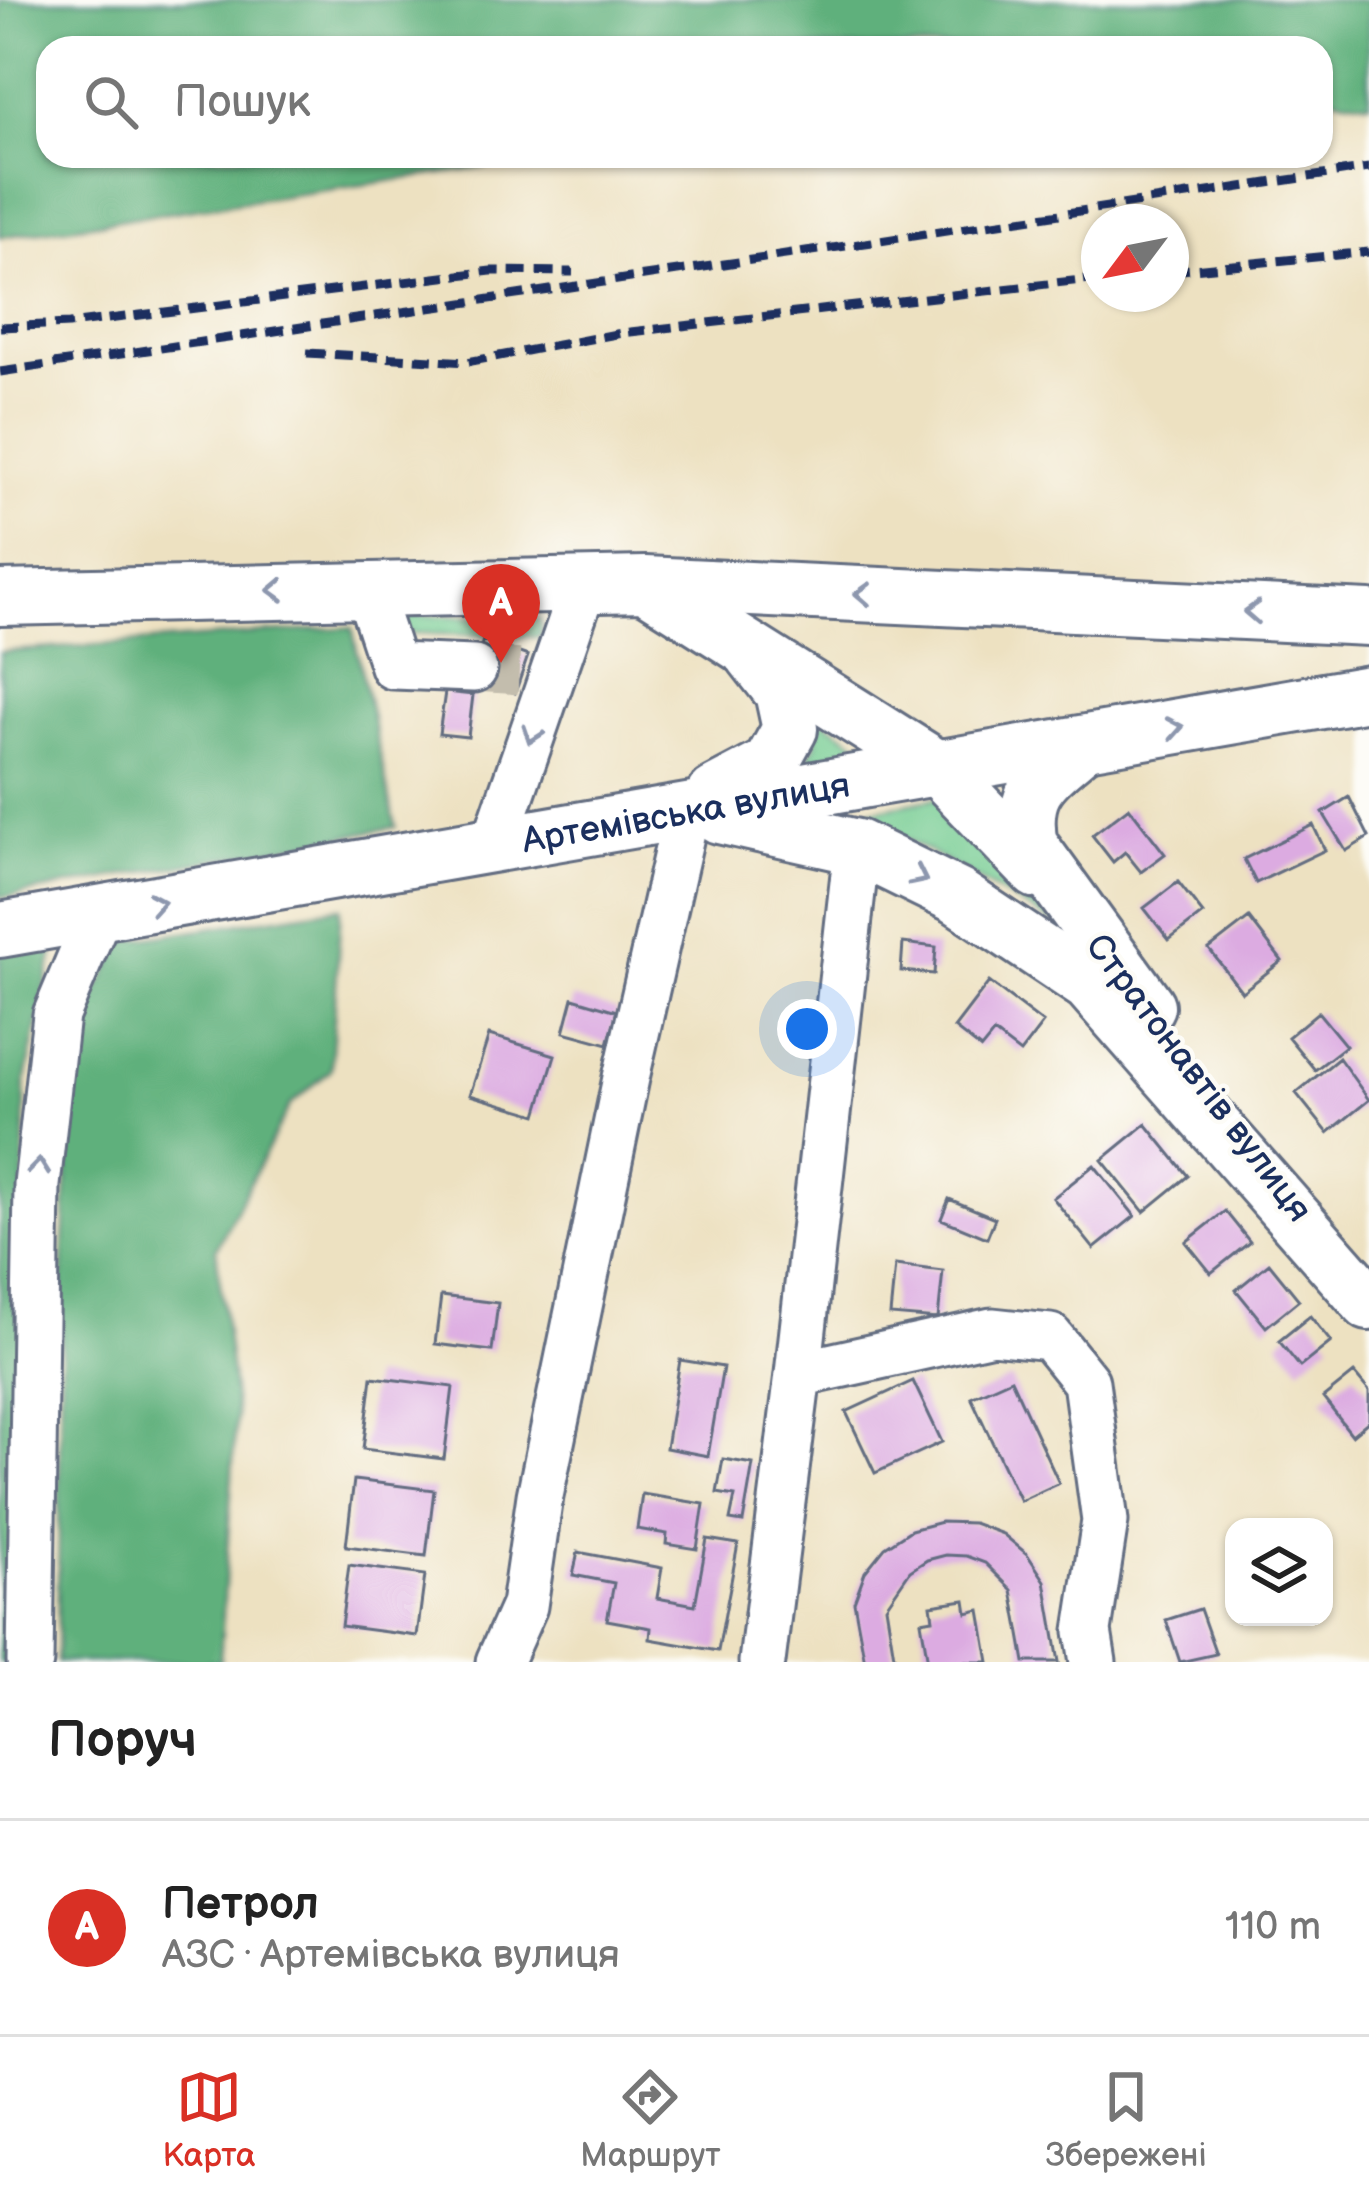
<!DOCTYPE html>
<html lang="uk">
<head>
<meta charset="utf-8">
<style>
	:root { --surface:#fff; --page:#f2f2f2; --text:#222; --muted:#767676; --line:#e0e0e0; --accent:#d93025 }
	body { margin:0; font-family:"Balsamiq Sans",sans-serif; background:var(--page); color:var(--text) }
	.controls { position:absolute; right:36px; bottom:36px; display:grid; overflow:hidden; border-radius:24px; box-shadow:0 3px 9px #0004 }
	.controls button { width:108px; height:108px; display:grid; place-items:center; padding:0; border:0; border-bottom:3px solid var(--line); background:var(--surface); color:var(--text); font:60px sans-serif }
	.compass { position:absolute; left:1081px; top:204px; width:108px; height:108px; border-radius:50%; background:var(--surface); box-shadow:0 3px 9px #0004; rotate:238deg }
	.you { position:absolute; left:807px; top:1029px; width:42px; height:42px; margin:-30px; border:9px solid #fff; border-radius:50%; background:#1a73e8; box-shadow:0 0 0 18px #1a73e833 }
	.badge { display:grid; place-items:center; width:78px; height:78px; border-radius:50%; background:var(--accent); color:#fff; font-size:39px; font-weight:700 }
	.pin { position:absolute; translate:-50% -99px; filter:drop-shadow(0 3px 6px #0008) }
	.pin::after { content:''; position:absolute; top:63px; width:42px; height:36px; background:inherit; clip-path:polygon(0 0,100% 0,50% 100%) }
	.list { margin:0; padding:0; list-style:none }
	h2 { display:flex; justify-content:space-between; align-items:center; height:156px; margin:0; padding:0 48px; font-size:51px }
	h2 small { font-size:39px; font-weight:400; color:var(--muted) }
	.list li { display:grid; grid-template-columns:78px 1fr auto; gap:36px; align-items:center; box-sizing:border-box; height:216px; padding:0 48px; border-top:3px solid var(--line) }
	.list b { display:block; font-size:45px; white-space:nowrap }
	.list p { margin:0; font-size:39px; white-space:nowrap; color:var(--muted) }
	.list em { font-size:39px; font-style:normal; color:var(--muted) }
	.icon { flex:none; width:66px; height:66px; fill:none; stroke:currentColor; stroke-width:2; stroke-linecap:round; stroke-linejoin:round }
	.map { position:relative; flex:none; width:1369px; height:1662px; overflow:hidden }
	.search { position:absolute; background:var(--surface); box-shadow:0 3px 9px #0004; left:36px; right:36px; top:36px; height:132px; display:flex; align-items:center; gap:30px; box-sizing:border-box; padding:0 42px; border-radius:36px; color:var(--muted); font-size:45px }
	.sheet { height:372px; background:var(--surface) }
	nav { display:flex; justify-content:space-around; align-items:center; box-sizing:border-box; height:168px; border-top:3px solid var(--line); background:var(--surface); font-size:33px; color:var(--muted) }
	nav a { display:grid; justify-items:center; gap:6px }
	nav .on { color:var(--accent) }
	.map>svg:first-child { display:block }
	.green { fill:#74cc92; stroke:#487e78; stroke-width:3 }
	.forest { fill:#5fb07c; stroke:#3d706d; stroke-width:3 }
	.building { fill:#dcabe1 }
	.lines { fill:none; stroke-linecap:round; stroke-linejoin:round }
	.minor-tunnel { stroke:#c3bdad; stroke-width:45; stroke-dasharray:45 22; stroke-linecap:butt }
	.minor-casing { stroke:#646d81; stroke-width:51 }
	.major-casing { stroke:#646d81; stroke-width:60 }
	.minor { stroke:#fff; stroke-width:45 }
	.major { stroke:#fff; stroke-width:54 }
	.rail { stroke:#1b2f5e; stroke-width:9; stroke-dasharray:18 9; stroke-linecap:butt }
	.oneway { stroke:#8d97ae }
	.labels { text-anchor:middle; stroke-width:9; stroke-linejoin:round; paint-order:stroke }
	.street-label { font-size:36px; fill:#1b2f5e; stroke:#fdfcf7 }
</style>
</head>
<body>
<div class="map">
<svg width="1369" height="1662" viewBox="0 0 1369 1662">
	<rect width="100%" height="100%" fill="#fdfcf7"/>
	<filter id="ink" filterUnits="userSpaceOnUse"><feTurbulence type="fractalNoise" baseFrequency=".00833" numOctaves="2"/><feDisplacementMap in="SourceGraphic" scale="24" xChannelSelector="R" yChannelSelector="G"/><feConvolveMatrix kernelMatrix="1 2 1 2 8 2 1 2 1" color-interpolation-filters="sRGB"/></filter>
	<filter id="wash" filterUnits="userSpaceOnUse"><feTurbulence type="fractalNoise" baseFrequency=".004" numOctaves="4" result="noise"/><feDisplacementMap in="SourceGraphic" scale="48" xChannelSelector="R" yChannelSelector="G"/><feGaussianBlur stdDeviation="2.7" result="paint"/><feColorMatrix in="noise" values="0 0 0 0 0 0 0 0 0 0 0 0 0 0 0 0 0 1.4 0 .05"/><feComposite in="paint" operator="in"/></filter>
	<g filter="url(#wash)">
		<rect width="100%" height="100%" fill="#ede1c1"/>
		<path class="green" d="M 407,615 L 540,619 L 540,637 L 407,633 L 402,624 Z
			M 808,710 L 873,753 L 801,770 L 817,743 Z
			M 947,796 L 1062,928 L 908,840 L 826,819 Z"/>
		<path class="forest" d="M 0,0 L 1369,0 L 1369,103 L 1321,95 L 1321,48 L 48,48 L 48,156 L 564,156 L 0,237 Z
			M 352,627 L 396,827 L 0,898 L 0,652 Z
			M 341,907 L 331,1070 L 290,1105 L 216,1249 L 236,1416 L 220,1662 L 57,1662 L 62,1279 L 74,1034 L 124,941 Z
			M 57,934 L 25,1084 L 20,1662 L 0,1662 L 0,946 Z"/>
		<g id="blocks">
			<path class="building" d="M 483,640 L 528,656 L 515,693 L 471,677 Z
				M 445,692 L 473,695 L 468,737 L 439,734 Z
				M 1349,797 L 1369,837 L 1346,851 L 1323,813 Z
				M 1129,807 L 1165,854 L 1141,872 L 1125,852 L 1113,862 L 1092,835 Z
				M 1313,825 L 1325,850 L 1256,883 L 1244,859 Z
				M 1178,882 L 1203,914 L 1169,940 L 1144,908 Z
				M 1249,918 L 1282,961 L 1242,992 L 1209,949 Z
				M 903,943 L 936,947 L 934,974 L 901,971 Z
				M 989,982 L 1043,1023 L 1020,1053 L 994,1033 L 981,1049 L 954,1028 Z
				M 573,998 L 617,1011 L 608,1044 L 564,1032 Z
				M 1318,1012 L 1346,1046 L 1315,1070 L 1288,1037 Z
				M 489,1035 L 555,1055 L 537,1115 L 470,1095 Z
				M 1339,1058 L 1369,1100 L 1328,1133 L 1296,1093 Z
				M 1146,1124 L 1188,1176 L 1144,1212 L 1102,1160 Z
				M 1094,1165 L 1135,1216 L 1094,1249 L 1053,1198 Z
				M 949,1199 L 995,1218 L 987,1238 L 941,1219 Z
				M 1225,1211 L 1250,1242 L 1211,1273 L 1186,1242 Z
				M 1269,1263 L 1299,1300 L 1266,1327 L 1236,1290 Z
				M 895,1265 L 943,1271 L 938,1319 L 890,1315 Z
				M 441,1296 L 498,1303 L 492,1351 L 435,1344 Z
				M 1310,1316 L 1331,1342 L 1300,1367 L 1279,1341 Z
				M 680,1360 L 723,1367 L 708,1456 L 666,1448 Z
				M 1354,1373 L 1369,1391 L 1369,1421 L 1352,1435 L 1323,1398 Z
				M 372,1377 L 453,1387 L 444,1459 L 363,1449 Z
				M 1011,1379 L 1059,1483 L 1020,1501 L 971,1397 Z
				M 913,1381 L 942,1442 L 875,1473 L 846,1412 Z
				M 723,1459 L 753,1464 L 743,1522 L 730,1520 L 735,1496 L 717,1493 Z
				M 354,1480 L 434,1490 L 426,1556 L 346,1546 Z
				M 642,1494 L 704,1504 L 697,1549 L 666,1544 L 667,1534 L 637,1529 Z
				M 941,1522 L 973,1523 L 1003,1534 L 1027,1554 L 1045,1581 L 1059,1662 L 1025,1662 L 1012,1590 L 985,1563 L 966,1556 L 946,1555 L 927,1560 L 910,1571 L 886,1606 L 895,1662 L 865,1662 L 854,1602 L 865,1572 L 885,1547 L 911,1530 Z
				M 707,1539 L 738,1544 L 718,1651 L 650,1639 L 651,1628 L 607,1620 L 614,1583 L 573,1575 L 578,1552 L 662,1568 L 657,1598 L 695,1605 Z
				M 349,1565 L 425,1575 L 417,1636 L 341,1626 Z
				M 965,1600 L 967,1613 L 980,1610 L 989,1662 L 928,1662 L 921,1621 L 933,1619 L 931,1605 Z
				M 1200,1609 L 1216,1654 L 1180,1662 L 1166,1620 Z"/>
		</g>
	</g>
	<g filter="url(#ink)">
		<use href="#blocks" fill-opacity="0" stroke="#646d81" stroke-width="3"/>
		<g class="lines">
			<path class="minor-tunnel" d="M 474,669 L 522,672"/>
			<defs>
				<path id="minor" d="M 367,587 L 393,666 L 474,669
					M 494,845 L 584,584
					M 798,1374 L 992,1331 L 1050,1337 L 1086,1382 L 1105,1521 L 1088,1631 L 1093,1662
					M 30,1662 L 37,1185 L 56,1015 L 99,913
					M 499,1662 L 524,1606 L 540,1496 L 626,1078 L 687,809
					M 762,1662 L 798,1374 L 857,847"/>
				<g id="major">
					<path d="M 647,585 L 939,769 L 1037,871"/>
					<path d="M 0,598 L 645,584 L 1369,618"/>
					<path d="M 1081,745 C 1042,778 1020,790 1030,845 L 1147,1006"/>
					<path d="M 715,794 L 770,765 L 790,729 L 782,692 L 753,655"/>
					<path d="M 719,816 L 857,847 L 957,896 L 1089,984 L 1369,1303"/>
					<path id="s1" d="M 0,930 L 1369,693"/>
				</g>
			</defs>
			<use href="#minor" class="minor-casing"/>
			<use href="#major" class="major-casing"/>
			<use href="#minor" class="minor"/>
			<use href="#major" class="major"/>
			<path class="rail" d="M 1171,271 L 1369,252
				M 0,327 L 69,324 L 491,271 L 573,272
				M 307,353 L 467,362 L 622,333 L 1099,278
				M 0,372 L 1369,168"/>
		</g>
		<defs><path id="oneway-chevron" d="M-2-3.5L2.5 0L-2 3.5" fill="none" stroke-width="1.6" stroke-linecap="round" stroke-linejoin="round" transform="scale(3)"/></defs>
		<g class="oneway">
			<use href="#oneway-chevron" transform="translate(276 590) rotate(178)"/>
			<use href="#oneway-chevron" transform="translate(863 594) rotate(-177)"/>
			<use href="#oneway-chevron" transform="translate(1252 612) rotate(-177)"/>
			<use href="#oneway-chevron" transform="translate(1175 728) rotate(-10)"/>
			<use href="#oneway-chevron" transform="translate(532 735) rotate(109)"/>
			<use href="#oneway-chevron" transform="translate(919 877) rotate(26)"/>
			<use href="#oneway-chevron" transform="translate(157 903) rotate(-10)"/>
			<use href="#oneway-chevron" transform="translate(39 1167) rotate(-84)"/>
		</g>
	</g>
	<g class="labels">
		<g class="street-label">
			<text dy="13" stroke="none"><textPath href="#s1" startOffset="696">Артемівська вулиця</textPath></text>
			<text transform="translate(1200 1077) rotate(53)" y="13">Стратонавтів вулиця</text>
		</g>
	</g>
</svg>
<div class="controls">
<button><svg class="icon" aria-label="layers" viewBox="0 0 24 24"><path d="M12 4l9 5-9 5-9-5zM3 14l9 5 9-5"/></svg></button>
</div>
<svg class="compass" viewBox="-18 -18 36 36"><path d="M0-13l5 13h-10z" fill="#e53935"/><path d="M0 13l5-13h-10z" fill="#767676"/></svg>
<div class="you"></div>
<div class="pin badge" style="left:501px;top:663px">A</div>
<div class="search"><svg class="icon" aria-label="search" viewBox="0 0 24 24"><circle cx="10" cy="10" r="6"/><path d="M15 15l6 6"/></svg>Пошук</div>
</div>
<section class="sheet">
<h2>Поруч<small></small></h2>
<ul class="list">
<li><span class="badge">A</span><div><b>Петрол</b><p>АЗС · Артемівська вулиця</p></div><em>110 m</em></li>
</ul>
</section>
<nav>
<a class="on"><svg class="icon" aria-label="map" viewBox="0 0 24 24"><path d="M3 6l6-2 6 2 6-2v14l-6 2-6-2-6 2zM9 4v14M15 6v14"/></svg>Карта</a>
<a><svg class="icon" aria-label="directions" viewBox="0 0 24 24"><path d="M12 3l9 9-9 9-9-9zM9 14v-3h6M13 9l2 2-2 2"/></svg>Маршрут</a>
<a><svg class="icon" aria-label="saved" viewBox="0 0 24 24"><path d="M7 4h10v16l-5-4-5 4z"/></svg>Збережені</a>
</nav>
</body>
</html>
